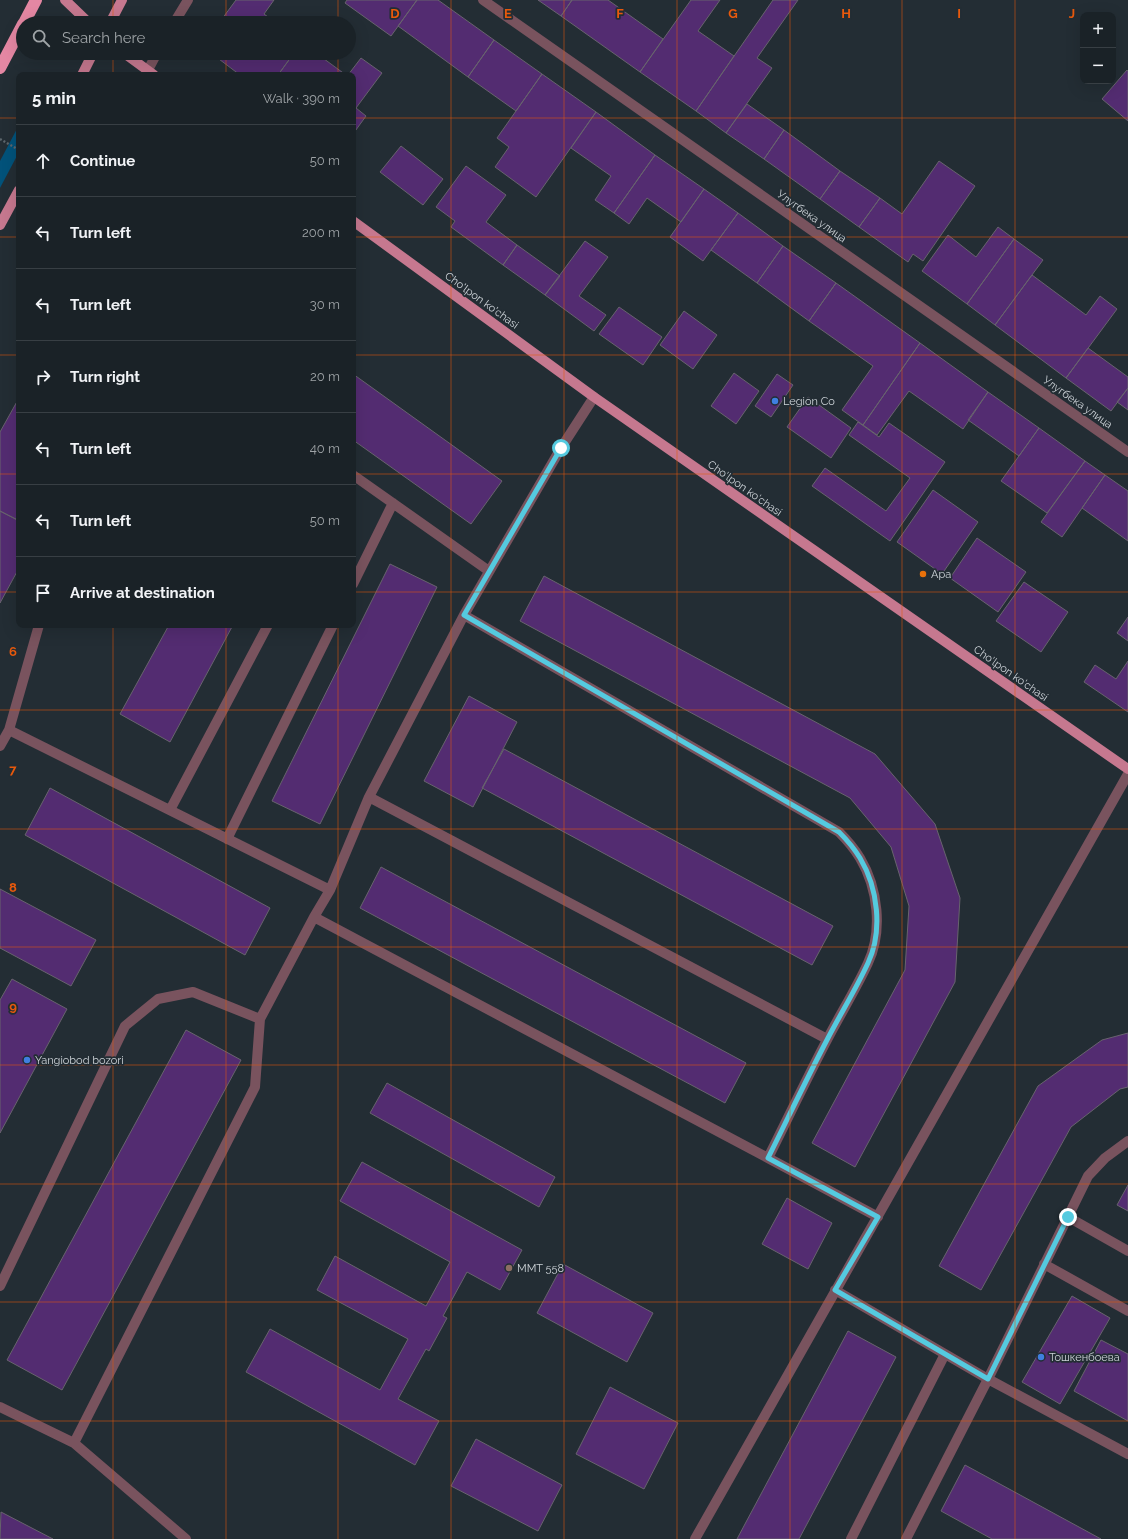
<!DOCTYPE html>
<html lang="en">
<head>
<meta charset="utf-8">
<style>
	:root { --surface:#1a2227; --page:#232a2f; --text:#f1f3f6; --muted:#9fa4a7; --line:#383f44 }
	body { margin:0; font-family:Raleway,sans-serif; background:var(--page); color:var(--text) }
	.controls { position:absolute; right:12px; top:12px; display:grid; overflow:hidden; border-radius:8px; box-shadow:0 4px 16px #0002 }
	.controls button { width:36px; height:36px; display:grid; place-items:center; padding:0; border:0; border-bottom:1px solid var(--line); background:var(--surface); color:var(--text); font:20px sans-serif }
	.stop { position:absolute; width:12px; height:12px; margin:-9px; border:3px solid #55cadf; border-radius:50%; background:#fff }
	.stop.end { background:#55cadf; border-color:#fff; box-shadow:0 1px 4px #0008 }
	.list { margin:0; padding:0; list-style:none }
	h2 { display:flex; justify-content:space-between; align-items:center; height:52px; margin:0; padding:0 16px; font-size:17px }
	h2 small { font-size:13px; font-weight:400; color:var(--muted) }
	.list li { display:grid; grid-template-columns:26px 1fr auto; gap:12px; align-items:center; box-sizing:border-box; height:72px; padding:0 16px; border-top:1px solid var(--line) }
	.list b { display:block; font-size:15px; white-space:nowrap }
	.list em { font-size:13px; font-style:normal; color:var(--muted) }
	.icon { flex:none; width:22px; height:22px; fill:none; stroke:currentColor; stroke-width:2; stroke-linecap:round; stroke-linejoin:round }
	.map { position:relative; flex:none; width:1128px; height:1539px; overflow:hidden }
	.search { position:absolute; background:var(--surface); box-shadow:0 4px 16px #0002; left:16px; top:16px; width:340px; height:44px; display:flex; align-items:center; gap:10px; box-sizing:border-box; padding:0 14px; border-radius:22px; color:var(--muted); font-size:15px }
	.panel { position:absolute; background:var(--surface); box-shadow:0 4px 16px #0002; left:16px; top:72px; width:340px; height:556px; border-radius:8px }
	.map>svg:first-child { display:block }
	.green { fill:#02527a }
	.building { fill:#532c71; stroke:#68636e }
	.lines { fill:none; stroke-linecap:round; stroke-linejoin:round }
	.path { stroke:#5d666c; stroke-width:2.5; stroke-dasharray:2 2; stroke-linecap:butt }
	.minor { stroke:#79535e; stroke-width:10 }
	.major { stroke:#c6788f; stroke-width:10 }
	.highway { stroke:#e487a3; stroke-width:12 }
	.route { stroke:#55cadf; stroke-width:5 }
	.grid { fill:none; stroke:#e8590c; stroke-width:1; stroke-opacity:0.55 }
	.shop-dot { fill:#3f7fe0; stroke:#232d34; stroke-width:1.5 }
	.food-dot { fill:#e8710a; stroke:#232d34; stroke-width:1.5 }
	.education-dot { fill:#8d6e63; stroke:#232d34; stroke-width:1.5 }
	.labels { text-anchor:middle; stroke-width:3.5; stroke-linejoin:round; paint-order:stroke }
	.street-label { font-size:11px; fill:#cdd3d8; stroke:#232d34 }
	.poi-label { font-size:11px; fill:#cdd3d8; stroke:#232d34; text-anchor:start }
	.grid-label { font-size:13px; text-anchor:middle; font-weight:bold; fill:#e8590c; stroke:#232d34; stroke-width:3.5; stroke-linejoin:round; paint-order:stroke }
</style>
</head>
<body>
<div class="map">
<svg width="1128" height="1539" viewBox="0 0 1128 1539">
	<rect width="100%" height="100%" fill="#232d34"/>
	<path class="green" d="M 19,125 L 19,152 L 0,188 L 0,161 Z"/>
	<path class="building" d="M 236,0 L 274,0 L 264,14 L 276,23 L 219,23 Z
		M 347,0 L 417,0 L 391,36 L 345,3 Z
		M 417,0 L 438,0 L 494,40 L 468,77 L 398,26 Z
		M 538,0 L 572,0 L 561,16 Z
		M 572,0 L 608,0 L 663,39 L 640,72 L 561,16 Z
		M 691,0 L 720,0 L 698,31 L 734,56 L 696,111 L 640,72 Z
		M 773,0 L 798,0 L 757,58 L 772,68 L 726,133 L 696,111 Z
		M 494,40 L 542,74 L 516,111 L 468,77 Z
		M 211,53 L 294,53 L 278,75 L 240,75 Z
		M 294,53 L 316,53 L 346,75 L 278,75 Z
		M 361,58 L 382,73 L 356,108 L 366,116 L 353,134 L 353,75 L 348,75 Z
		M 1127,70 L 1128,71 L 1128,121 L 1102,99 Z
		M 542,74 L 596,112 L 536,197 L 495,167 L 509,147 L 497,138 Z
		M 747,104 L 784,130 L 764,159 L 726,133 Z
		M 596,112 L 655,155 L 614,213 L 595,200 L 611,176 L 571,148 Z
		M 784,130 L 840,171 L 820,199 L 764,159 Z
		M 401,146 L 443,179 L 423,205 L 380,172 Z
		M 655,155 L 704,189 L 681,222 L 647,198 L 629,224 L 614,213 Z
		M 939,161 L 975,186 L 923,261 L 913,254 L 908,262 L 859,227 L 880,198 L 902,214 Z
		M 466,166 L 506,195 L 486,222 L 517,245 L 503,265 L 451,227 L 455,221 L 436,207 Z
		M 840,171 L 880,198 L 859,227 L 820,199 Z
		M 704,189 L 738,213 L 703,261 L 670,237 Z
		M 738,213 L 783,246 L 757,283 L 711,250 Z
		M 998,227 L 1014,239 L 967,304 L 922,271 L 948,235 L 976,257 Z
		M 1014,239 L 1043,260 L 995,325 L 967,304 Z
		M 585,241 L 608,257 L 579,296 L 606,315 L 594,331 L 545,295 Z
		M 517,245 L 560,276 L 545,295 L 503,265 Z
		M 783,246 L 836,283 L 809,321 L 757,283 Z
		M 1032,275 L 1086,315 L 1100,296 L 1117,309 L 1066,378 L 995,325 Z
		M 836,283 L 920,343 L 863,425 L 842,410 L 873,366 L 809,321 Z
		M 619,307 L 662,337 L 643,365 L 599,334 Z
		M 684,311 L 717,335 L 693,369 L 660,345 Z
		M 920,343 L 988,392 L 963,429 L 909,391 L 877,435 L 863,425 Z
		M 1088,348 L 1128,377 L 1128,388 L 1111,411 L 1066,378 Z
		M 734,373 L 759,391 L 736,424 L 711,406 Z
		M 353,374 L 502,481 L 471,524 L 353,440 Z
		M 777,374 L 793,385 L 771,417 L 755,406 Z
		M 1128,388 L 1128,410 L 1117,402 Z
		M 988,392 L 1039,428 L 1019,456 L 968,420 Z
		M 808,397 L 851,428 L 831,458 L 787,427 Z
		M 19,398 L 19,513 L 16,519 L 0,511 L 0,432 Z
		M 858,422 L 879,437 L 889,423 L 945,462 L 890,541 L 812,486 L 825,468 L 886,511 L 910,478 L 849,435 Z
		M 1039,428 L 1085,461 L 1047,513 L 1001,481 Z
		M 1085,461 L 1105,475 L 1062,537 L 1041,522 Z
		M 1105,475 L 1128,491 L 1128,541 L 1082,508 Z
		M 933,490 L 978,522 L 942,574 L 897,542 Z
		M 0,511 L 19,521 L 19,568 L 0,603 Z
		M 977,538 L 1026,572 L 998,612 L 950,578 Z
		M 390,564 L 437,587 L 320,824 L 272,801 Z
		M 544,576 L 875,754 L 935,824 L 960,898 L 955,982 L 855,1167 L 812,1143 L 905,970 L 909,906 L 891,847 L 850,798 L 520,621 Z
		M 1024,582 L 1068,612 L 1041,652 L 996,621 Z
		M 1128,617 L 1128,641 L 1117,633 Z
		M 169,625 L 233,625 L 170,742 L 120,714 Z
		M 1128,661 L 1128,712 L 1084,682 L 1095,665 L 1116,679 Z
		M 469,696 L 517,722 L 473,807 L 424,781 Z
		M 504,749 L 833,926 L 812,965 L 482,788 Z
		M 50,788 L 270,908 L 245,955 L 25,835 Z
		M 381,867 L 746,1063 L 725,1103 L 360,908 Z
		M 0,889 L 96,940 L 71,986 L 0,948 Z
		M 12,979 L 67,1009 L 0,1133 L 0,1000 Z
		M 186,1030 L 241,1060 L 62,1390 L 7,1360 Z
		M 1128,1033 L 1128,1087 L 1120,1089 L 1071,1127 L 981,1290 L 939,1266 L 1038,1086 L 1102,1040 Z
		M 387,1083 L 555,1177 L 539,1207 L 370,1113 Z
		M 362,1162 L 522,1250 L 500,1290 L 467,1272 L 443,1316 L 447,1318 L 429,1351 L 426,1349 L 398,1399 L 439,1421 L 415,1465 L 246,1372 L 270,1329 L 380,1390 L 408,1339 L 317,1290 L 335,1256 L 426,1306 L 450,1262 L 340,1201 Z
		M 1128,1185 L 1128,1211 L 1117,1205 Z
		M 787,1198 L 832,1223 L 808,1269 L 762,1244 Z
		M 563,1264 L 653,1313 L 627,1362 L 537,1313 Z
		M 1072,1296 L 1110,1318 L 1060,1404 L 1022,1382 Z
		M 848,1331 L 896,1357 L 799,1539 L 737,1539 Z
		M 1101,1340 L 1128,1354 L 1128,1421 L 1074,1391 Z
		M 610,1387 L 678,1423 L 644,1489 L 576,1454 Z
		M 476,1439 L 562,1485 L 538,1531 L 451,1486 Z
		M 965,1465 L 1101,1539 L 992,1539 L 941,1511 Z
		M 1,1512 L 53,1539 L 0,1539 Z"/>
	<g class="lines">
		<path class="path" d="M 0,139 L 19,150"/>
		<path class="minor" d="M 483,0 L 1128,452
			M 174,23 L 188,0
			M 148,70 L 157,53
			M 353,475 L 489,571
			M 353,584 L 393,503
			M 464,615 L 839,832 C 847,840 854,848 860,858 C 878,888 883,931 868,963 C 856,989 841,1013 828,1038 C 807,1078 788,1118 768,1158 L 878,1217
			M 9,730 L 330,890
			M 0,746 L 9,730 L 39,625
			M 369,797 L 827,1039
			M 170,810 L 268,625
			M 227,839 L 333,625
			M 314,917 L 768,1158
			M 1068,1217 L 1128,1251
			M 1044,1264 L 1128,1311
			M 0,1286 L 125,1026 L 158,999 L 193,992 L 260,1019
			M 835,1290 L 988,1379 L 1088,1176 L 1105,1158 L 1128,1141
			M 0,1407 L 74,1443 L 186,1539
			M 74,1443 L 255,1087 L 260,1019 L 314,917 L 330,890 L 369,797 L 464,615 L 561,448 L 594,397
			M 695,1539 L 1128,774
			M 851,1539 L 945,1354
			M 906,1539 L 988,1379 L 1128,1454"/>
		<path class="major" d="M 65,0 L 89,23
			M 110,23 L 122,0
			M 124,53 L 154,75
			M 82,75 L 93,53
			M 353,221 L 594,397 L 1128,769
			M 0,225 L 19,190"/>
		<path class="highway" d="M 24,23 L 36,0
			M 0,68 L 23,24"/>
	</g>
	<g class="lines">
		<path class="route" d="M 561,448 L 464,615 L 839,832 C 847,840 854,848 860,858 C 878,888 883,931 868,963 C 856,989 841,1013 828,1038 C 807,1078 788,1118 768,1158 L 878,1217 L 835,1290 L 988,1379 L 1068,1217"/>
	</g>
	<path class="grid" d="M 113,0 L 113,23M 226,0 L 226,23M 338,0 L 338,23M 451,0 L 451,1539M 564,0 L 564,1539M 677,0 L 677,1539M 790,0 L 790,1539M 902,0 L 902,1539M 1015,0 L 1015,1539M 113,53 L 113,75M 226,53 L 226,75M 338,53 L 338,75M 0,118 L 19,118M 353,118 L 1128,118M 0,237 L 19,237M 353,237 L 1128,237M 0,355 L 19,355M 353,355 L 1128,355M 0,474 L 19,474M 353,474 L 1128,474M 0,592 L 19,592M 353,592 L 1128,592M 113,625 L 113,1539M 226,625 L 226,1539M 338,625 L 338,1539M 0,710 L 1128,710M 0,829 L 1128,829M 0,947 L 1128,947M 0,1065 L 1128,1065M 0,1184 L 1128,1184M 0,1302 L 1128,1302M 0,1421 L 1128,1421"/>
	<g class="shop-dot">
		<circle cx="775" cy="401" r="4"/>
		<circle cx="27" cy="1060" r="4"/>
		<circle cx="1041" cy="1357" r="4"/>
	</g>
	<circle class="food-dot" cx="923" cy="574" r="4"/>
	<circle class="education-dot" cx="509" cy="1268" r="4"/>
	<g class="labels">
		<g class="street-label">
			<text transform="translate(812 216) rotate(35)" y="4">Улугбека улица</text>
			<text transform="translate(482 300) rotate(36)" y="4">Cho'lpon ko'chasi</text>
			<text transform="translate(1078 402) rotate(35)" y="4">Улугбека улица</text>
			<text transform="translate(745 488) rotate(35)" y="4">Cho'lpon ko'chasi</text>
			<text transform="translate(1011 673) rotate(35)" y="4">Cho'lpon ko'chasi</text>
		</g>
		<g class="poi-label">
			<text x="783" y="405">Legion Co</text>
			<text x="931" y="578">Ара</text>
			<text x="35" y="1064">Yangiobod bozori</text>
			<text x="517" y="1272">MMT 558</text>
			<text x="1049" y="1361">Тошкенбоева</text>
		</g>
	</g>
	<g class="grid-label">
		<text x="395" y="18">D</text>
		<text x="508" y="18">E</text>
		<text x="620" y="18">F</text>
		<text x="733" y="18">G</text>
		<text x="846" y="18">H</text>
		<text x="959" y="18">I</text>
		<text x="1072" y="18">J</text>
		<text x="13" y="656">6</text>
		<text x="13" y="774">7</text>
		<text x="13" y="892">8</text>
		<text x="13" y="1011">9</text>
	</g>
</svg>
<div class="controls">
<button>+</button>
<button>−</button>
</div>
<div class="stop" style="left:561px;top:448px"></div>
<div class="stop end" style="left:1068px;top:1217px"></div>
<div class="search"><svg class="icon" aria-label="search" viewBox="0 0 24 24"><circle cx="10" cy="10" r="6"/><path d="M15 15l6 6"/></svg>Search here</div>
<section class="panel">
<h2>5 min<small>Walk · 390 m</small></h2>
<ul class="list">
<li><svg class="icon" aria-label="ahead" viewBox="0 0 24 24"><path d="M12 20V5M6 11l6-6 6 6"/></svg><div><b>Continue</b></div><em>50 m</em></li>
<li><svg class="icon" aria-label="left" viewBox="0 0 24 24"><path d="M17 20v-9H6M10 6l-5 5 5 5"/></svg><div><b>Turn left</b></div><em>200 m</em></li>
<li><svg class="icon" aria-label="left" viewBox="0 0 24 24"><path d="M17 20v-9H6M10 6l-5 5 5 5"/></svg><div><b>Turn left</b></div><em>30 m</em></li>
<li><svg class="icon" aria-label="right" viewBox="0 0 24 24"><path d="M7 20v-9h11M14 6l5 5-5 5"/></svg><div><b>Turn right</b></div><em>20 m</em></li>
<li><svg class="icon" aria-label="left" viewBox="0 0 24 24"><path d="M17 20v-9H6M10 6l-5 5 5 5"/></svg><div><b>Turn left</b></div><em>40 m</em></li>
<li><svg class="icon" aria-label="left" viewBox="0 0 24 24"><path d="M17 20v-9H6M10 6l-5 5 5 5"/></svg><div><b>Turn left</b></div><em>50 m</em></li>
<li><svg class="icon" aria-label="arrive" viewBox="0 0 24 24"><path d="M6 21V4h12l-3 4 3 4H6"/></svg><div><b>Arrive at destination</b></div></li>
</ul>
</section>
</div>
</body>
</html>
